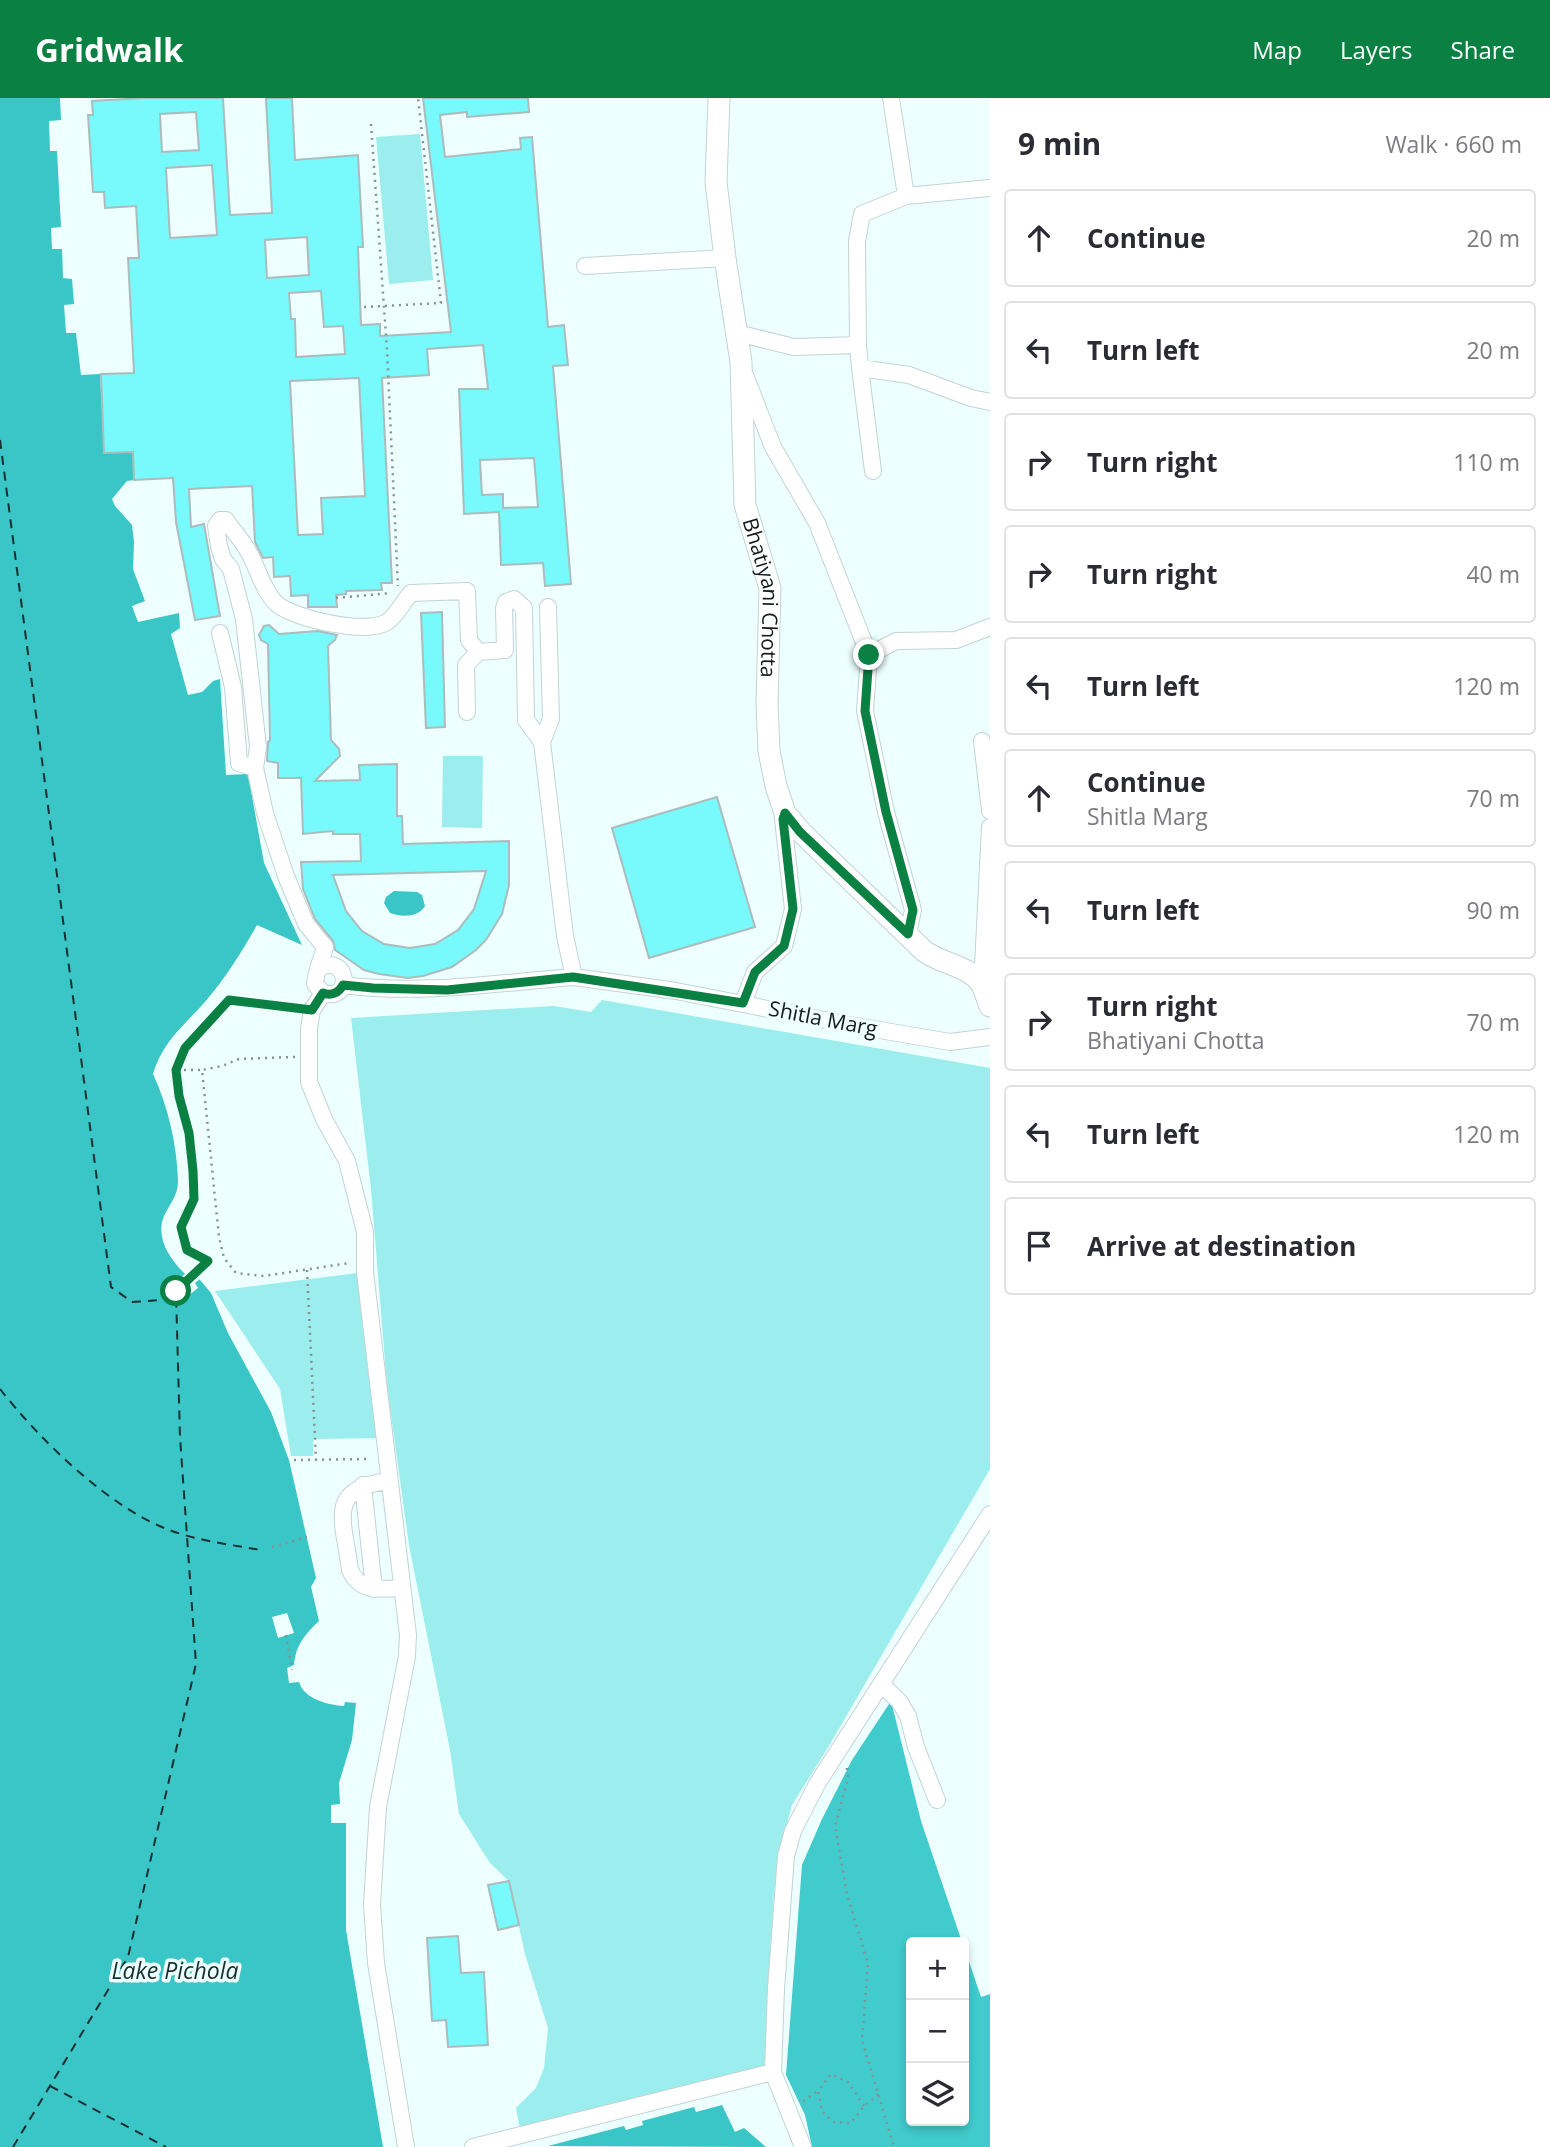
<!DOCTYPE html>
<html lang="en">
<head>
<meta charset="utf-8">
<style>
	:root { --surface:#fff; --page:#f2f2f3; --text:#2b2b33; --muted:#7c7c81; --line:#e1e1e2; --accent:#0b8043 }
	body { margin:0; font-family:"Open Sans",sans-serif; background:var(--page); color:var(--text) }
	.controls { position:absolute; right:21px; bottom:21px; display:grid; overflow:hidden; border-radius:7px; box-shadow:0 4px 10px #0003 }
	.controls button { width:63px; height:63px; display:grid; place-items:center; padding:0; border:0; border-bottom:2px solid var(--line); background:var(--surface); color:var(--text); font:35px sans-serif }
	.stop { position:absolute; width:21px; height:21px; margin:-16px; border:5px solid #0b8043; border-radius:50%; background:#fff }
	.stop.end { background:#0b8043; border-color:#fff; box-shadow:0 2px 7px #0008 }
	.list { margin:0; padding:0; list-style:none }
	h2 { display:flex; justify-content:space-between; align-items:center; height:91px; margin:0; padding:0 28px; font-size:30px }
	h2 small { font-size:23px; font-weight:400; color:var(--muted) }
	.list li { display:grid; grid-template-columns:46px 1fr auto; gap:21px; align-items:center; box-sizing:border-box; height:98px; margin:0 14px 14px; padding:0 14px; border:2px solid var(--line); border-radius:7px }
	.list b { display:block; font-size:26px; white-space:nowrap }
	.list p { margin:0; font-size:23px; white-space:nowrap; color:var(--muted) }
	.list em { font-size:23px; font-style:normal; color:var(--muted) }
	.icon { flex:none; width:38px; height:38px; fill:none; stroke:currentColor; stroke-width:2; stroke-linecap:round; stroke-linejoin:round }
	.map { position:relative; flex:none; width:990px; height:2049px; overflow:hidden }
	header { display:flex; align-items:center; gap:42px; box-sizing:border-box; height:98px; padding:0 35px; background:var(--accent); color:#fff }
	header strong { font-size:33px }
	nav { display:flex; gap:38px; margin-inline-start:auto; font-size:24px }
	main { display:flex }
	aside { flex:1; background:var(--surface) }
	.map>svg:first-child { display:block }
	.green { fill:#9bedee }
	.forest { fill:#42cbcd }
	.water { fill:#3ac5c7 }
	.pier { fill:#eff }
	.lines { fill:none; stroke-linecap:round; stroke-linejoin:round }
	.ferry { stroke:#193030; stroke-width:2; stroke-dasharray:9 7; stroke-linecap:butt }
	.building { fill:#78f9fb; stroke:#acbcbc; stroke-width:2; fill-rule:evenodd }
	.minor-casing { stroke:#c3d3d3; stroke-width:18 }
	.major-casing { stroke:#c3d3d3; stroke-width:23 }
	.path { stroke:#869292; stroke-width:2.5; stroke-dasharray:2 5; stroke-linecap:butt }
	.minor { stroke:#fff; stroke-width:16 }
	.major { stroke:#fff; stroke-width:21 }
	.route { stroke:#0b8043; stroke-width:9 }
	.labels { text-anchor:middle; stroke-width:7; stroke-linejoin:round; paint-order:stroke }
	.street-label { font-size:21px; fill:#151b1b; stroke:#eff }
	.water-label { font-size:23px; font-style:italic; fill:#193030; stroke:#eff }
</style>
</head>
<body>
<header>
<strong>Gridwalk</strong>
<nav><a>Map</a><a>Layers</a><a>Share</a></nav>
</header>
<main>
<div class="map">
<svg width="990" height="2049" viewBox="0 0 990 2049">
	<rect width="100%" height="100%" fill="#eff"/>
	<path class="green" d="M 420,36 L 433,182 L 389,186 L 376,39 Z
		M 443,658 L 483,658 L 482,730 L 442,729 Z
		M 602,902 L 990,970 L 990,1371 L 830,1646 L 792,1707 L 782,1744 L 774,1794 L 764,1978 L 521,2036 L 516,2010 L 536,1990 L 544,1970 L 548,1930 L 525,1856 L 509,1783 L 490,1765 L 459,1716 L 450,1652 L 409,1447 L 387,1288 L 371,1091 L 351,920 L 554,908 L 591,914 Z
		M 365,1174 L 384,1340 L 313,1341 L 313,1358 L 291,1358 L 280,1291 L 215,1193 Z"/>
	<path class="forest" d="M 891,1603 L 921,1723 L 962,1844 L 911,1844 L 911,2023 L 964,2023 L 964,1849 L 981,1899 L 990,1896 L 990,2049 L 812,2049 L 805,2017 L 786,1977 L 802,1767 L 822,1721 L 852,1662 Z"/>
	<path class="water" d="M 0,0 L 60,0 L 61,22 L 49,23 L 50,53 L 57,53 L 61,129 L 51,130 L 52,151 L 62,151 L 63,180 L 72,181 L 74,206 L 64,207 L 66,235 L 76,235 L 81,277 L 100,276 L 104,354 L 133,353 L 134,382 L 127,383 L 112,401 L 115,408 L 132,427 L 134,444 L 133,471 L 145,503 L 132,508 L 138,524 L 179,515 L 180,530 L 171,536 L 188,597 L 202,594 L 213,583 L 220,581 L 226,677 L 248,676 L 264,765 L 302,847 L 257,827 C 241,855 225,881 204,905 C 183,928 162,945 153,976 C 168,1008 177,1047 178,1083 C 178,1098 170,1105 164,1118 C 155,1140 170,1161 185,1176 L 195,1176 L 211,1195 L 228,1235 L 271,1314 L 289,1362 L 316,1480 L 311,1489 L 319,1523 C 305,1536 295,1548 294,1567 L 287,1570 L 289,1585 L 299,1584 C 304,1601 328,1607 344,1608 L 345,1604 L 356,1605 L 352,1642 L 339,1685 L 340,1706 L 331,1707 L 331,1725 L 346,1725 L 346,1832 L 383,2049 L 0,2049 Z
		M 394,793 L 417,794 L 422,797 L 425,808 C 418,820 401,819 390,815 L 384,805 L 386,799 Z
		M 722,2007 L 735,2034 L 744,2030 L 766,2049 L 548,2048 L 624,2028 L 626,2032 L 643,2027 L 642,2023 L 694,2009 L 696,2014 Z"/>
	<path class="pier" d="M 185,1176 L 195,1176 L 200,1181 L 195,1185 L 198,1190 L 188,1198 L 186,1196 L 181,1199 L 172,1187 Z
		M 287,1515 L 294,1535 L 278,1540 L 272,1519 Z"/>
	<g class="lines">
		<path class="ferry" d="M 0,342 L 111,1189 L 132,1204 L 162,1202 L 176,1193
			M 0,1291 C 40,1342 110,1411 172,1433 C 200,1443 232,1447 261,1452
			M 50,1988 L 166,2049
			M 13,2049 L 128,1859 L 196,1566 L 180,1339 L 176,1195"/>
	</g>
	<path class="building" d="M 143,0 L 223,0 L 230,117 L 272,115 L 266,0 L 292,0 L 295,62 L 358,57 L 363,149 L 358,149 L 361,227 L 380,226 L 380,238 L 451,234 L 423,0 L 528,0 L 529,14 L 467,19 L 467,14 L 440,17 L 445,59 L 521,51 L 520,40 L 532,39 L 548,229 L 564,227 L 568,267 L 553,268 L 571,486 L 545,488 L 543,465 L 501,467 L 499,414 L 464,416 L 459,291 L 488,291 L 483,247 L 427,251 L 429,277 L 382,280 L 392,485 L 381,485 L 382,492 L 346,493 L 346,496 L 336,497 L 337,509 L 308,509 L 308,497 L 291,498 L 290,478 L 274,479 L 273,459 L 263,460 L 255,444 L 252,388 L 189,391 L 191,429 L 204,426 L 220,518 L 195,522 L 176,424 L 173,380 L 134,382 L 133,354 L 104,355 L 101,276 L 134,275 L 128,160 L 139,160 L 136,108 L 105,110 L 104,94 L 93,94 L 88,17 L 93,17 L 92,3 ZM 196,14 L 199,52 L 162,54 L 160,16 ZM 212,67 L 217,137 L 170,140 L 166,70 ZM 307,139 L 309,177 L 267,180 L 265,142 ZM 321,193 L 324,229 L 343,228 L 345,256 L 296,259 L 295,221 L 291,221 L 289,195 ZM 359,280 L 365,398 L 321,400 L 323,436 L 298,437 L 290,283 ZM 534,360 L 538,409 L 503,410 L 503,396 L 482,397 L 480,362 Z
		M 442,514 L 445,629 L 426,630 L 421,515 Z
		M 269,527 L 279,536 L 318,533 L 337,537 L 335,542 L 328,548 L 331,642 L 339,651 L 340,658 L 315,683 L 360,682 L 359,667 L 397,666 L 397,718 L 402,718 L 403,746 L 509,743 L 509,787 L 502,816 L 486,842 L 476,852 L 452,869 L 423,878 L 408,880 L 379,876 L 364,872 L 335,852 L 333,843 L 315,821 L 303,791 L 301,764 L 361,763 L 360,736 L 333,736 L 333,733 L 303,736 L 301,680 L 278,680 L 278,665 L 267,663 L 268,644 L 270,642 L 268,546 L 261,542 L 259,537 L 264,528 ZM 486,773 L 474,811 L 458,832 L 435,846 L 410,850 L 384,846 L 362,833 L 346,813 L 333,777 Z
		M 717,699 L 755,829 L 649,860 L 612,730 Z
		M 509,1783 L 519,1827 L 498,1832 L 488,1787 Z
		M 458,1838 L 461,1875 L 484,1874 L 488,1947 L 448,1949 L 446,1922 L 432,1923 L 427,1840 Z"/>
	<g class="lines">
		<defs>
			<path id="minor" d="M 891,0 L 906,98
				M 585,168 L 725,160
				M 737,235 L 794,249 L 858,247 L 860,270 L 909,277 L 971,300 L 990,304
				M 858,247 L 857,143 L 862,116 L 906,98 L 990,90
				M 860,270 L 873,373
				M 745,277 L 773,349 L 817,425 L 869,557 L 865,613 L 886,714 L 913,812 L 908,836
				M 220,535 L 233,589 L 239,665 L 255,670
				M 869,557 L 896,543 L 956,542 L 990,529
				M 467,614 L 466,567 L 478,554
				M 982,643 L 990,713
				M 542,644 L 551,621 L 548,509
				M 320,870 C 348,855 354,904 323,895 L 315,886 C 315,877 322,860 325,849 L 306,826 L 286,778 L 265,715 L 255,670 L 258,649 L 244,521 L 231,471 L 223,461 L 219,448 L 216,428 L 220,422 L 226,422 C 233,433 242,442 248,453 C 258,470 263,493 277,506 C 294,521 367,537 387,524 C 397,517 403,504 411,495 L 467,493 L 469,542 L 478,554 L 505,552 L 504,510 L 506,504 L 514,501 L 524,510 L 526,622 L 542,644 L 565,838 L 574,879 C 496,885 421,897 343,887
				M 574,879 L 676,893 L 850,927 L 950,944 L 990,939
				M 982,887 L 990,729
				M 323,895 L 312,912 L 309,931 L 309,984 L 324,1021 L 347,1063 L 365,1134 L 365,1174 L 408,1537 L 407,1558 L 378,1709 L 372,1807 L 376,1865 L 406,2049
				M 743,905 L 755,874 L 784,848 L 793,811 L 783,721 L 785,715
				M 389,1383 C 325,1390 344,1423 350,1472 C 360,1495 381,1491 401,1490
				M 363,1387 L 374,1491
				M 881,1586 L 899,1603 L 908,1618 L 916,1649 L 937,1702
				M 773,1974 L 803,2049
				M 473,2049 L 773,1974 L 776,1891 L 786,1758 L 793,1733 L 817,1686 L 990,1416"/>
			<g id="major">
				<path id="s1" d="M 719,0 L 716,84 L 725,160 L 741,264 L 745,407 L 770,490 L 767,606 L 769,653 L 776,688 L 785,715 L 801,734 L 924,853 C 941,866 971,868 982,887 C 985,893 987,901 990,908"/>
			</g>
		</defs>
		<use href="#minor" class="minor-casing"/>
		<use href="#major" class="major-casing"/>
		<path class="path" d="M 371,26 L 387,252 L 398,488
			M 364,209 L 441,205 L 418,0
			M 336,500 L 391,495
			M 295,959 L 239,961 L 222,968 L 202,972 L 219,1139 L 224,1160 L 236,1175 L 264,1178 L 349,1165
			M 177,972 L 202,972
			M 307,1172 L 316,1362
			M 176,1193 L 208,1163 L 187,1152 L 181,1129 L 194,1101 L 193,1073 L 189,1035 L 179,998 L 176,972 L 185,950 L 229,902 L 298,910
			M 294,1362 L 371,1361
			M 272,1449 L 307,1439
			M 286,1537 L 292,1572
			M 847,1670 L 848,1680 L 835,1728 L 847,1796 L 868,1866 L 862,1942 L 894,2049
			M 803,2003 L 818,1993
			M 864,2008 L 848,1984 L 831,1976 L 818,1993 L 822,2013 L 833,2024 L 851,2025 L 864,2008 L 879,1996"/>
		<use href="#minor" class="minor"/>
		<use href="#major" class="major"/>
	</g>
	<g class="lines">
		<path class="route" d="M 176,1193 L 208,1163 L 187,1152 L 181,1129 L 194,1101 L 193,1073 L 189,1035 L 179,998 L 176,972 L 185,950 L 229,902 L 312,912 L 323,895 C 331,898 339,895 343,887 L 373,890 L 447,892 L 573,879 L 743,905 L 755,874 L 784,848 L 793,811 L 783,721 L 785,715 L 800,734 L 908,836 L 913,812 L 886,714 L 865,613 L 869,557"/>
	</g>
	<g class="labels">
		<g class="street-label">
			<text dy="7" stroke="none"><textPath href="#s1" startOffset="504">Bhatiyani Chotta</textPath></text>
			<text transform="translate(823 921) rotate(11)" y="7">Shitla Marg</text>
		</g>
		<g class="water-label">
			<text x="175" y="1881">Lake Pichola</text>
		</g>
	</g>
</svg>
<div class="controls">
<button>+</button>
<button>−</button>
<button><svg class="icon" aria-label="layers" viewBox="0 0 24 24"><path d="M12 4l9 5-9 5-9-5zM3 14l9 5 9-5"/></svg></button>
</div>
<div class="stop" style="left:176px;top:1193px"></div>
<div class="stop end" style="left:869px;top:557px"></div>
</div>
<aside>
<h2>9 min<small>Walk · 660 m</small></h2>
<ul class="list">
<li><svg class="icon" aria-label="ahead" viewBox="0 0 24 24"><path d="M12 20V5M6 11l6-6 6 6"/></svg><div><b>Continue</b></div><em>20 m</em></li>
<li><svg class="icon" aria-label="left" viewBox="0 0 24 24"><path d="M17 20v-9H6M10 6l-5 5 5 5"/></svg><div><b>Turn left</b></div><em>20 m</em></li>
<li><svg class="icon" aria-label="right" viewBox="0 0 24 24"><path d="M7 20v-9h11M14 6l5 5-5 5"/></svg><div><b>Turn right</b></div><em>110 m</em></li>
<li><svg class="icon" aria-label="right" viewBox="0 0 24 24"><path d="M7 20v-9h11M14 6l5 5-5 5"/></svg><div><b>Turn right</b></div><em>40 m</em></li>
<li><svg class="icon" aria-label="left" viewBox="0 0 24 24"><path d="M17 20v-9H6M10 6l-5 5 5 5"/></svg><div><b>Turn left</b></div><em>120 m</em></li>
<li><svg class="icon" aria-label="ahead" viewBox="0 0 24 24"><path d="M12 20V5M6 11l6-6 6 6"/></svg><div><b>Continue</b><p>Shitla Marg</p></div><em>70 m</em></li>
<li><svg class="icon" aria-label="left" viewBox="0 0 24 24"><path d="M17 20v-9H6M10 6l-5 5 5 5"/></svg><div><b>Turn left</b></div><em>90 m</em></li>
<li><svg class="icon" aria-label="right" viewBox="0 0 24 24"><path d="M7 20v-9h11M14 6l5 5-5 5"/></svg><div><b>Turn right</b><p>Bhatiyani Chotta</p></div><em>70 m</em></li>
<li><svg class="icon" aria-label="left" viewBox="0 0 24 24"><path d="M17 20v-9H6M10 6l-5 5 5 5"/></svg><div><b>Turn left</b></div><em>120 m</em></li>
<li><svg class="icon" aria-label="arrive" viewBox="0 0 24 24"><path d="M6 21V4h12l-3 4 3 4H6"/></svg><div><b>Arrive at destination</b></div></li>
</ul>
</aside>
</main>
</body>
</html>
